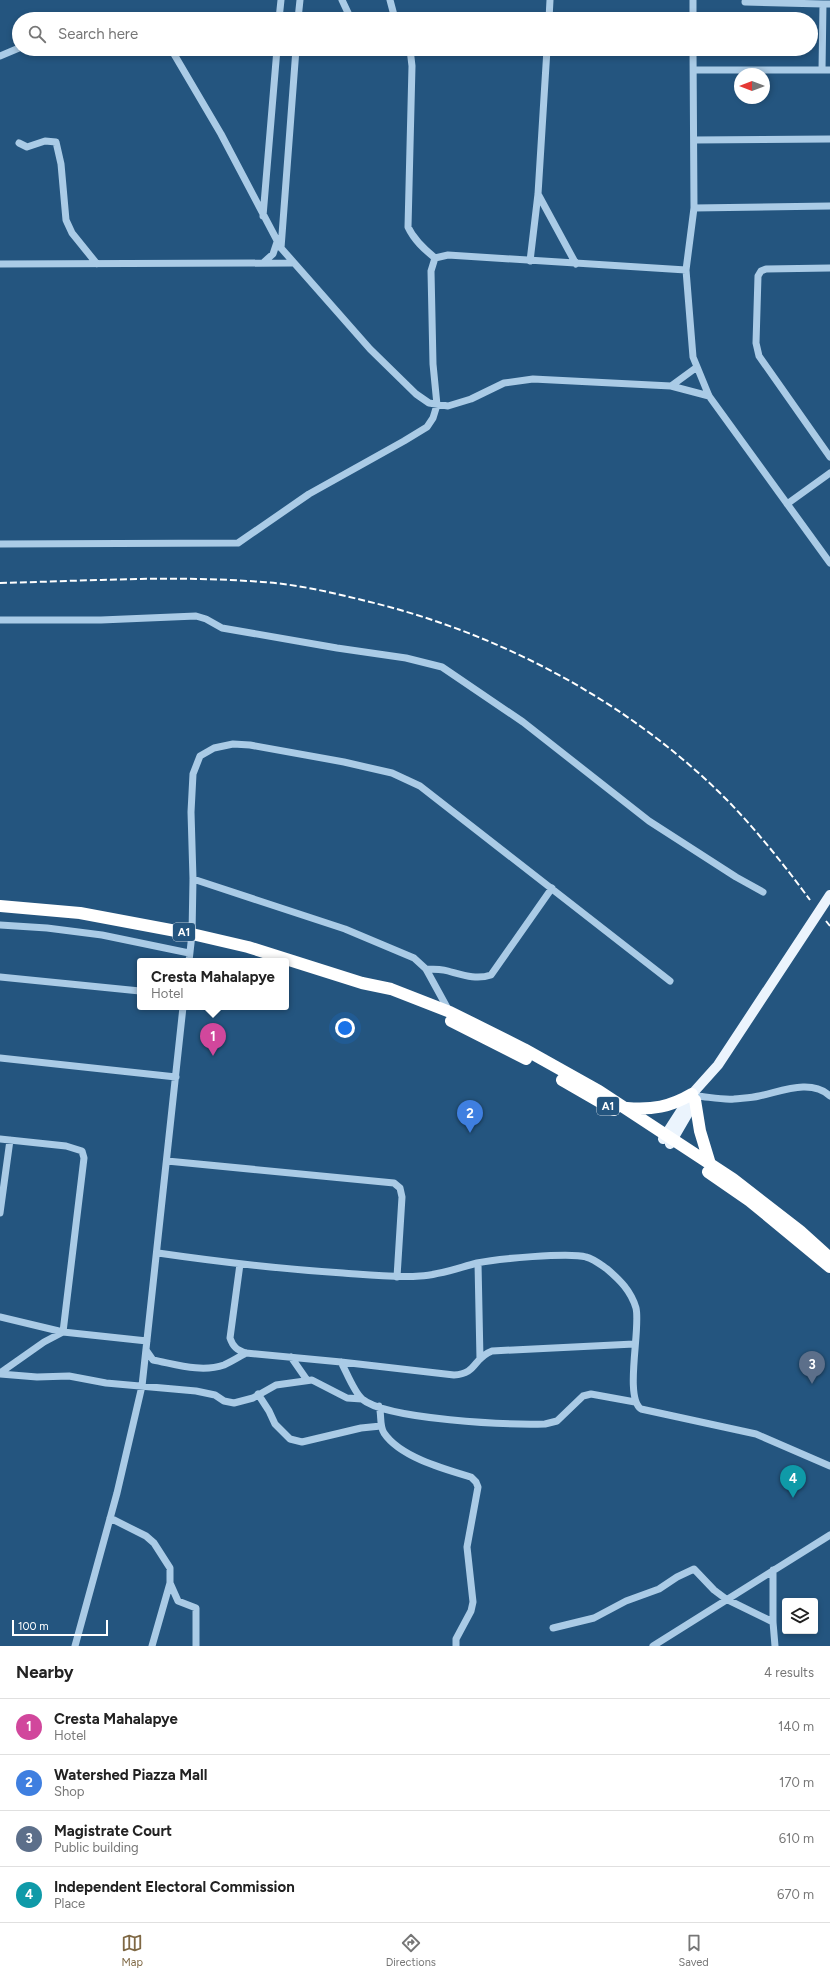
<!DOCTYPE html>
<html lang="en">
<head>
<meta charset="utf-8">
<style>
	:root { --surface:#fff; --page:#f6f6f6; --text:#222; --muted:#767676; --line:#e0e0e0; --accent:#7f6844 }
	body { margin:0; font-family:Figtree,sans-serif; background:var(--page); color:var(--text) }
	.controls { position:absolute; right:12px; bottom:12px; display:grid; overflow:hidden; border-radius:4px; box-shadow:0 2px 6px #0003 }
	.controls button { width:36px; height:36px; display:grid; place-items:center; padding:0; border:0; border-bottom:1px solid var(--line); background:var(--surface); color:var(--text); font:20px sans-serif }
	.compass { position:absolute; left:734px; top:68px; width:36px; height:36px; border-radius:50%; background:var(--surface); box-shadow:0 2px 6px #0003; rotate:270deg }
	.scale { position:absolute; left:12px; bottom:10px; width:96px; box-sizing:border-box; padding-left:4px; border:2px solid #fff; border-top:0; font-size:11px; line-height:14px; white-space:nowrap; color:#fff; -webkit-text-stroke:3px #24557f; paint-order:stroke }
	.you { position:absolute; left:345px; top:1028px; width:14px; height:14px; margin:-10px; border:3px solid #fff; border-radius:50%; background:#1a73e8; box-shadow:0 0 0 6px #1a73e833 }
	.badge { display:grid; place-items:center; width:26px; height:26px; border-radius:50%; background:var(--accent); color:#fff; font-size:13px; font-weight:700 }
	.pin { position:absolute; translate:-50% -33px; filter:drop-shadow(0 1px 2px #0008) }
	.pin::after { content:''; position:absolute; top:21px; width:14px; height:12px; background:inherit; clip-path:polygon(0 0,100% 0,50% 100%) }
	.popup { position:absolute; left:137px; top:958px; width:152px; height:52px; box-sizing:border-box; display:grid; place-content:center; border-radius:4px; background:var(--surface); filter:drop-shadow(0 1px 3px #0005); font-size:13px; white-space:nowrap; color:var(--muted) }
	.popup b { font-size:15px; color:var(--text) }
	.popup::after { content:''; position:absolute; left:50%; top:100%; margin-left:-8px; border:8px solid transparent; border-top-color:var(--surface) }
	.list { margin:0; padding:0; list-style:none }
	h2 { display:flex; justify-content:space-between; align-items:center; height:52px; margin:0; padding:0 16px; font-size:17px }
	h2 small { font-size:13px; font-weight:400; color:var(--muted) }
	.list li { display:grid; grid-template-columns:26px 1fr auto; gap:12px; align-items:center; box-sizing:border-box; height:56px; padding:0 16px; border-top:1px solid var(--line) }
	.list b { display:block; font-size:15px; white-space:nowrap }
	.list p { margin:0; font-size:13px; white-space:nowrap; color:var(--muted) }
	.list em { font-size:13px; font-style:normal; color:var(--muted) }
	.icon { flex:none; width:22px; height:22px; fill:none; stroke:currentColor; stroke-width:2; stroke-linecap:round; stroke-linejoin:round }
	.map { position:relative; flex:none; width:830px; height:1646px; overflow:hidden }
	.search { position:absolute; background:var(--surface); box-shadow:0 2px 6px #0003; left:12px; right:12px; top:12px; height:44px; display:flex; align-items:center; gap:10px; box-sizing:border-box; padding:0 14px; border-radius:22px; color:var(--muted); font-size:15px }
	.sheet { height:276px; background:var(--surface) }
	nav { display:flex; justify-content:space-around; align-items:center; box-sizing:border-box; height:56px; border-top:1px solid var(--line); background:var(--surface); font-size:11px; color:var(--muted) }
	nav a { display:grid; justify-items:center; gap:2px }
	nav .on { color:var(--accent) }
	.map>svg:first-child { display:block }
	.lines { fill:none; stroke-linecap:round; stroke-linejoin:round }
	.minor { stroke:#aacbe6; stroke-width:7 }
	.major { stroke:#ebf4fd; stroke-width:10 }
	.highway { stroke:#fff; stroke-width:12 }
	.rail { stroke:#fff; stroke-width:2; stroke-dasharray:7 3; stroke-linecap:butt }
	.labels { text-anchor:middle; stroke-width:3.5; stroke-linejoin:round; paint-order:stroke }
	.shield { fill:#24557f; stroke:#bdccd9; stroke-width:1 }
	.shield-label { font-size:11px; font-weight:bold; fill:#fff }
</style>
</head>
<body>
<div class="map">
<svg width="830" height="1646" viewBox="0 0 830 1646">
	<rect width="100%" height="100%" fill="#24557f"/>
	<g class="lines">
		<path class="minor" d="M 342,0 L 350,17 L 356,19
			M 390,0 L 395,19
			M 693,0 L 693,19
			M 745,2 L 823,4
			M 279,19 L 281,0
			M 298,19 L 300,0
			M 549,19 L 550,0
			M 171,49 L 221,134 L 281,248 L 370,349 L 416,394 L 429,403 L 448,406 L 471,399 L 504,383 L 533,379 L 671,386 L 709,396
			M 410,49 L 412,66 L 408,227 C 414,240 424,249 435,258
			M 693,49 L 694,208 L 686,270 L 693,357 L 709,396 L 830,563
			M 0,56 L 19,48
			M 694,70 L 830,70
			M 822,70 L 823,4 L 830,4
			M 694,140 L 830,139
			M 19,143 L 27,147 L 45,141 L 56,142 L 61,164 L 66,220 L 72,233 L 97,264
			M 538,194 L 576,264
			M 694,208 L 830,206
			M 263,216 L 277,49
			M 281,248 L 296,49
			M 530,261 L 538,194 L 547,49
			M 264,262 L 273,254 L 277,242
			M 0,264 L 292,263
			M 830,268 L 766,269 L 761,271 L 758,276 L 756,343 L 759,356 L 830,457
			M 671,386 L 697,367
			M 787,504 L 830,473
			M 0,544 L 238,543 L 309,494 L 404,441 L 427,427 L 433,418 L 437,405 L 433,364 L 431,271 L 435,258 L 448,255 L 686,270
			M 0,620 L 101,620 L 196,616 L 206,619 L 222,628 L 337,648 L 406,658 L 442,667 L 523,722 L 649,821 L 736,877 L 763,892
			M 193,879 L 345,929 L 414,958 L 426,969 L 449,1011
			M 0,925 L 47,928 L 102,935 L 189,953
			M 189,961 L 192,934 L 193,879 L 191,812 L 193,774 L 200,756 L 214,748 L 233,744 L 250,745 L 344,762 L 392,773 L 420,786 L 670,981
			M 426,969 C 433,969 441,969 448,971 C 463,975 476,980 491,975 L 552,888
			M 0,977 L 140,991
			M 0,1058 L 176,1077
			M 697,1096 C 709,1097 722,1100 734,1099 C 742,1098 751,1098 759,1096 C 780,1092 811,1078 830,1096
			M 0,1139 L 66,1146 L 82,1151 L 84,1158 L 63,1332 L 44,1342 L 0,1373
			M 167,1161 L 394,1183 L 400,1188 L 402,1197 L 397,1277
			M 0,1213 L 10,1140
			M 158,1253 C 220,1262 281,1269 343,1273 C 369,1275 395,1278 420,1276 C 440,1275 458,1268 477,1263 C 495,1259 570,1252 586,1257 C 594,1259 601,1265 607,1269 C 620,1280 631,1291 636,1308 C 641,1328 624,1397 641,1409 L 756,1434 L 830,1466
			M 478,1263 L 480,1359
			M 240,1264 L 230,1338 C 233,1347 237,1350 246,1353 L 341,1362 L 454,1375 C 477,1374 473,1358 492,1351 L 634,1344
			M 0,1317 L 63,1332 L 147,1341
			M 146,1350 L 153,1360 C 175,1364 201,1373 224,1365 C 231,1362 239,1357 246,1353
			M 291,1357 L 307,1380
			M 341,1362 C 346,1371 354,1392 362,1399 C 387,1420 510,1425 545,1424 L 557,1421 L 583,1396 L 591,1394 L 635,1402
			M 0,1374 L 37,1377 L 69,1376 L 106,1383 L 196,1391 L 215,1395 L 224,1401 L 234,1403 L 253,1398 L 276,1385 L 312,1380 L 347,1398 L 362,1399
			M 258,1394 L 269,1411 L 275,1424 L 290,1439 L 302,1442 L 361,1428 L 381,1426
			M 379,1406 C 382,1415 379,1425 384,1433 C 400,1457 444,1469 471,1477 L 476,1482 L 478,1487 L 467,1547 L 473,1602 L 471,1611 L 456,1639 L 456,1646
			M 110,1518 L 146,1536 L 154,1543 L 170,1568 L 170,1583 L 152,1646
			M 773,1570 L 773,1622 L 775,1646
			M 170,1583 L 178,1601 L 196,1608 L 196,1646
			M 553,1628 L 594,1618 L 626,1601 L 659,1589 L 677,1577 L 694,1569 L 714,1590 L 726,1599 L 773,1622
			M 75,1646 L 117,1493 L 142,1386 L 183,1007
			M 653,1646 L 830,1535"/>
		<path class="major" d="M 663,1139 L 692,1094 L 718,1065 L 830,895
			M 670,1144 L 695,1101"/>
		<path class="highway" d="M 0,906 L 80,913 L 192,934 L 248,947 L 362,983 L 391,989 L 450,1012 L 524,1049 L 599,1091 L 733,1179 L 800,1231 L 830,1258
			M 451,1021 L 526,1059
			M 562,1080 L 614,1110
			M 695,1100 L 700,1131 L 710,1164
			M 627,1108 C 652,1110 670,1107 692,1094
			M 708,1172 L 750,1201 L 830,1267"/>
		<path class="rail" d="M 0,583 C 87,581 176,575 262,582 C 296,584 329,592 362,600 C 498,632 629,701 728,801 C 758,832 785,866 810,900
			M 826,921 L 830,926"/>
	</g>
	<g class="labels">
		<g class="shield">
			<rect x="173" y="923" width="22" height="18" rx="3"/>
			<rect x="597" y="1097" width="22" height="18" rx="3"/>
		</g>
		<g class="shield-label">
			<text x="184" y="936">A1</text>
			<text x="608" y="1110">A1</text>
		</g>
	</g>
</svg>
<div class="controls">
<button><svg class="icon" aria-label="layers" viewBox="0 0 24 24"><path d="M12 4l9 5-9 5-9-5zM3 14l9 5 9-5"/></svg></button>
</div>
<svg class="compass" viewBox="-18 -18 36 36"><path d="M0-13l5 13h-10z" fill="#e53935"/><path d="M0 13l5-13h-10z" fill="#767676"/></svg>
<div class="scale">100 m</div>
<div class="you"></div>
<div class="pin badge" style="left:213px;top:1056px;background:#d1479c">1</div>
<div class="popup"><b>Cresta Mahalapye</b>Hotel</div>
<div class="pin badge" style="left:470px;top:1133px;background:#3f7fe0">2</div>
<div class="pin badge" style="left:812px;top:1384px;background:#5c6f8a">3</div>
<div class="pin badge" style="left:793px;top:1498px;background:#0f9aa8">4</div>
<div class="search"><svg class="icon" aria-label="search" viewBox="0 0 24 24"><circle cx="10" cy="10" r="6"/><path d="M15 15l6 6"/></svg>Search here</div>
</div>
<section class="sheet">
<h2>Nearby<small>4 results</small></h2>
<ul class="list">
<li><span class="badge" style="background:#d1479c">1</span><div><b>Cresta Mahalapye</b><p>Hotel</p></div><em>140 m</em></li>
<li><span class="badge" style="background:#3f7fe0">2</span><div><b>Watershed Piazza Mall</b><p>Shop</p></div><em>170 m</em></li>
<li><span class="badge" style="background:#5c6f8a">3</span><div><b>Magistrate Court</b><p>Public building</p></div><em>610 m</em></li>
<li><span class="badge" style="background:#0f9aa8">4</span><div><b>Independent Electoral Commission</b><p>Place</p></div><em>670 m</em></li>
</ul>
</section>
<nav>
<a class="on"><svg class="icon" aria-label="map" viewBox="0 0 24 24"><path d="M3 6l6-2 6 2 6-2v14l-6 2-6-2-6 2zM9 4v14M15 6v14"/></svg>Map</a>
<a><svg class="icon" aria-label="directions" viewBox="0 0 24 24"><path d="M12 3l9 9-9 9-9-9zM9 14v-3h6M13 9l2 2-2 2"/></svg>Directions</a>
<a><svg class="icon" aria-label="saved" viewBox="0 0 24 24"><path d="M7 4h10v16l-5-4-5 4z"/></svg>Saved</a>
</nav>
</body>
</html>
